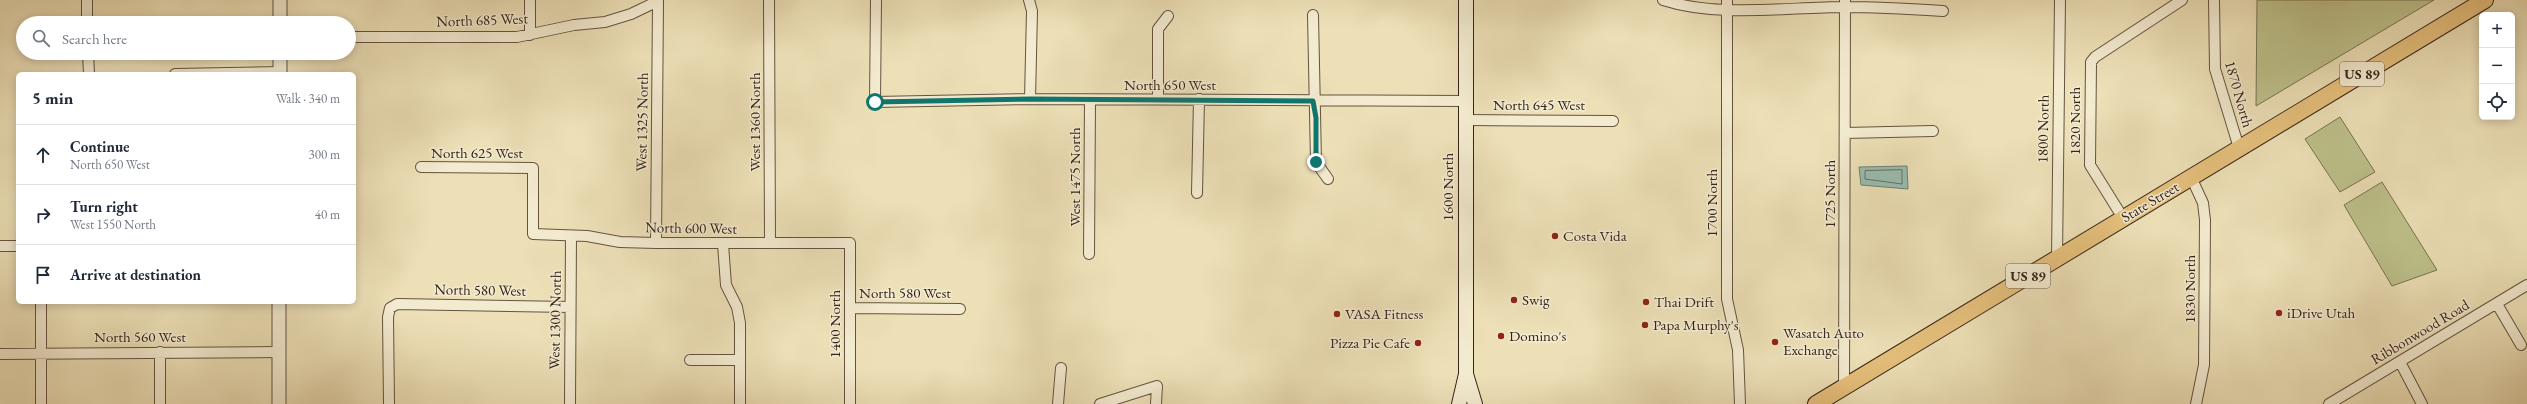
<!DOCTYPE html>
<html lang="en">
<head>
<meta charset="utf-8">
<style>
	:root { --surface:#fff; --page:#f2f2f3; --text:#1f2937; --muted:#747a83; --line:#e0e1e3 }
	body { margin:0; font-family:"EB Garamond",serif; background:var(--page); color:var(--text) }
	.controls { position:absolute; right:12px; top:12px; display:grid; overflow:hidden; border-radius:6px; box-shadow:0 2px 10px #0003 }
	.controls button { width:36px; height:36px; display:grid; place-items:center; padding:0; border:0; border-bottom:1px solid var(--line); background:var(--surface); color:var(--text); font:20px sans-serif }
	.stop { position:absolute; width:12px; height:12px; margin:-9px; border:3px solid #0f766e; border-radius:50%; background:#fff }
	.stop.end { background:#0f766e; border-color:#fff; box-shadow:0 1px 4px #0008 }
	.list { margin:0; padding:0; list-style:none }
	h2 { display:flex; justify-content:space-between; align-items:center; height:52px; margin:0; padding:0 16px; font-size:17px }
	h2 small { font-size:13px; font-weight:400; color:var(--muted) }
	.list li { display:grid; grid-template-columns:26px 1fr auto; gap:12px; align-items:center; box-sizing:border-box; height:60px; padding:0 16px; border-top:1px solid var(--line) }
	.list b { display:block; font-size:15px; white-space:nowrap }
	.list p { margin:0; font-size:13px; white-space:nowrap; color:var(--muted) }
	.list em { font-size:13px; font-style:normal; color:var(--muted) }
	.icon { flex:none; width:22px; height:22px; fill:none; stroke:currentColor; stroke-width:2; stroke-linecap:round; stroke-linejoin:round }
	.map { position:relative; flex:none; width:2527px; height:404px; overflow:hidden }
	.search { position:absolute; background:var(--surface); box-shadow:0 2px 10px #0003; left:16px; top:16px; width:340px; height:44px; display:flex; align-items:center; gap:10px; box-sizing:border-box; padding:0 14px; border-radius:22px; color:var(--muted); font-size:15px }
	.panel { position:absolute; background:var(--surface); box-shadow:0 2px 10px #0003; left:16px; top:72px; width:340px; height:232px; border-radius:6px }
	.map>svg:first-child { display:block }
	.green { fill:#bdc18b; stroke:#7a7252 }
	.water { fill:#99bdb0; stroke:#718074 }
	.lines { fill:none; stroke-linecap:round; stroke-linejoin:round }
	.shore { stroke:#687065; stroke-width:1 }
	.minor-casing { stroke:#645341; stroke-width:12 }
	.tertiary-casing { stroke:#645341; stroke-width:15 }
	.secondary-casing { stroke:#36241a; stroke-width:16 }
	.primary-casing { stroke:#36241a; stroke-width:18 }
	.minor { stroke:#f3ebd0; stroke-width:10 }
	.tertiary { stroke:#f3ebd0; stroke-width:13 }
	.secondary { stroke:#f3ebd0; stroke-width:14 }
	.primary { stroke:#e6c07c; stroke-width:16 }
	.route { stroke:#0f766e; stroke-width:5 }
	.poi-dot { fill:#8f2418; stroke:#f3ebd0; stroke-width:1.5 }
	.labels { text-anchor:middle; stroke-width:3; stroke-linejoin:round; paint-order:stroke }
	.shield { fill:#f3ebd0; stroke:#6f6051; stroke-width:1 }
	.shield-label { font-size:14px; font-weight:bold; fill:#36241a }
	.street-label { font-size:15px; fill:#36241a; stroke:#f3ebd0 }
	.poi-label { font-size:15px; fill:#36241a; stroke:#f3ebd0; text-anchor:start }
</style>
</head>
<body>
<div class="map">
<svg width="2527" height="404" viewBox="0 0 2527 404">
	<rect width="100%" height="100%" fill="#ede0b7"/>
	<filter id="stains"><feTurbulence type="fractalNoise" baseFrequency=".005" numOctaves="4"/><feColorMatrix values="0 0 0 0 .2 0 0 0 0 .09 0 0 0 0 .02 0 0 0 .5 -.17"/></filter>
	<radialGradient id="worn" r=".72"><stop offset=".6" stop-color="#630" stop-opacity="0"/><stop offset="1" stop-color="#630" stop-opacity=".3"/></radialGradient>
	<path class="green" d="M 2257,0 L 2434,0 L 2256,106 Z
		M 2340,117 L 2375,172 L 2340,192 L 2305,139 Z
		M 2382,182 L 2437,270 L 2392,286 L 2344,205 Z"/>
	<path class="water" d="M 1907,166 L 1908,189 L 1861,185 L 1859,167 Z"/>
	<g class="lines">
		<path class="shore" d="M 1902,170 L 1902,184 L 1865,179 L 1865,171 Z"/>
		<defs>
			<path id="minor" d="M 87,0 L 87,23
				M 769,0 L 770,243
				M 876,0 L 875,102 L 1030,99 L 1466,101
				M 1029,0 L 1032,11 L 1030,99
				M 1663,0 C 1719,18 1787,7 1845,7 C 1878,7 1911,9 1943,11
				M 1727,0 L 1727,299 L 1738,350 L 1740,404
				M 2214,0 L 2215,69 L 2239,148
				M 1313,15 L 1316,162 L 1328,179
				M 530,35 L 530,0
				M 349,37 L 517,37 L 574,25 L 605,22 L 631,14 L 658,1 L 656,243
				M 88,53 L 89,74
				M 175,74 L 280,72
				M 1158,100 L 1158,29 L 1168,16
				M 1465,120 L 1613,121
				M 1845,133 L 1933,131
				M 421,167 L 533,168 L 533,234 L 587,236 L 620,242 L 656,243 L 850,243 L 850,404
				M 2191,177 L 2203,203 L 2205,220 L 2204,365 L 2196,404
				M 1197,193 L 1199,99
				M 2123,218 L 2090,165 L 2091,62 L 2095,57 L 2182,0
				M 723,244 L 726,285 L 737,307 L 740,323 L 740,404
				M 0,246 L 18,246
				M 1089,254 L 1090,100
				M 2057,259 L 2060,0
				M 2497,304 L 2521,345
				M 850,308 L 960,309
				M 0,354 L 279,352
				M 690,360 L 740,360
				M 2400,362 L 2422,404
				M 1844,387 L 1845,0
				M 41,404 L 41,302
				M 160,404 L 160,352
				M 389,404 L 388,317 L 390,308 L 397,304 L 570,307
				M 570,404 L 571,236
				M 1058,404 L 1061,368
				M 1100,404 L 1157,386 L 1156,404
				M 2329,404 L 2527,285"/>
			<path id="tertiary" d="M 280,23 L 280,0
				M 280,74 L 280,53
				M 279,404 L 279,302"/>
			<path id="secondary" d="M 1466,374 L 1475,404
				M 1459,404 L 1466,374 L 1466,0"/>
			<path id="primary" d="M 1816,404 L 2485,0"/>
		</defs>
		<use href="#minor" class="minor-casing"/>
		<use href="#tertiary" class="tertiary-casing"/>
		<use href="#secondary" class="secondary-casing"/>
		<use href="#primary" class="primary-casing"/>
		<use href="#minor" class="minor"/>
		<use href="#tertiary" class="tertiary"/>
		<use href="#secondary" class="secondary"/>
		<use href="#primary" class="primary"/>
	</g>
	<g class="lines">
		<path class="route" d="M 875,102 L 1030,99 L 1313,101 L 1316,118 L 1316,162"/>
	</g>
	<g class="poi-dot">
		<circle cx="1555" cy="236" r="4"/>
		<circle cx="1514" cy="300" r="4"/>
		<circle cx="1646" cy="302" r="4"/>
		<circle cx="2279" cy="313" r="4"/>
		<circle cx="1337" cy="314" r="4"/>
		<circle cx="1645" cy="325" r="4"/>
		<circle cx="1501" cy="336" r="4"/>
		<circle cx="1775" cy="342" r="4"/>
		<circle cx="1418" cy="343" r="4"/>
	</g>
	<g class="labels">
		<g class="shield">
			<rect x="2340" y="62" width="44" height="24" rx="3"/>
			<rect x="2006" y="264" width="44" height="24" rx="3"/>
		</g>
		<g class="shield-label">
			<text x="2362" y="79">US 89</text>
			<text x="2028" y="281">US 89</text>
		</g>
		<g class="street-label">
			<text transform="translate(482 20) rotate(-2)" y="5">North 685 West</text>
			<text x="1170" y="90">North 650 West</text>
			<text transform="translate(2239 94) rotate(74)" y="5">1870 North</text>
			<text x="1539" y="110">North 645 West</text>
			<text transform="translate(2075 121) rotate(-90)" y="5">1820 North</text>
			<text transform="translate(642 122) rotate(-89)" y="5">West 1325 North</text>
			<text transform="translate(755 122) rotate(-90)" y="5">West 1360 North</text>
			<text transform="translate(2043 129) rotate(-89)" y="5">1800 North</text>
			<text x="477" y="158">North 625 West</text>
			<text transform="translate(1075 177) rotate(-90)" y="5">West 1475 North</text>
			<text transform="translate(1448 187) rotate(-90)" y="5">1600 North</text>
			<text transform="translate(1830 194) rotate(-90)" y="5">1725 North</text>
			<text transform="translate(2150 202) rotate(-31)" y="5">State Street</text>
			<text transform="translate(1712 203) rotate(-90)" y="5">1700 North</text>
			<text transform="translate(691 228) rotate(1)" y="5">North 600 West</text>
			<text transform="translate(2190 289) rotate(-90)" y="5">1830 North</text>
			<text transform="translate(480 290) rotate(1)" y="5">North 580 West</text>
			<text x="905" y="298">North 580 West</text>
			<text transform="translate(555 320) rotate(-89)" y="5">West 1300 North</text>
			<text transform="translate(835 324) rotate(-90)" y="5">1400 North</text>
			<text transform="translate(2420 332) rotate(-31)" y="5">Ribbonwood Road</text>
			<text x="140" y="342">North 560 West</text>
		</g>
		<g class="poi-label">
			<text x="1563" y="241">Costa Vida</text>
			<text x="1522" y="305">Swig</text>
			<text x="1654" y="307">Thai Drift</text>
			<text x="2287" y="318">iDrive Utah</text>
			<text x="1345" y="319">VASA Fitness</text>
			<text x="1653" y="330">Papa Murphy's</text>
			<text x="1783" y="338">Wasatch Auto<tspan x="1783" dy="17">Exchange</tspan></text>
			<text x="1509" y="341">Domino's</text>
			<text x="1410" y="348" text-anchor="end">Pizza Pie Cafe</text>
		</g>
	</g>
	<rect width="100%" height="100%" filter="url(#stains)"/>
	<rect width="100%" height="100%" fill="url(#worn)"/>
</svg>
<div class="controls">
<button>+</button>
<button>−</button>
<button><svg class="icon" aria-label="locate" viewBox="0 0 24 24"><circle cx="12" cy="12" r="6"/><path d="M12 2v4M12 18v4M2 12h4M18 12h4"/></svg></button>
</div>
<div class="stop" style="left:875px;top:102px"></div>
<div class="stop end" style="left:1316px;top:162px"></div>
<div class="search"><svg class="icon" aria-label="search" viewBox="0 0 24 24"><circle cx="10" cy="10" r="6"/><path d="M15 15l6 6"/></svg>Search here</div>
<section class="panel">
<h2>5 min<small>Walk · 340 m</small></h2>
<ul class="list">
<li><svg class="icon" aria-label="ahead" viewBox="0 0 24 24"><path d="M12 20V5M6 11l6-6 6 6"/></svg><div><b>Continue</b><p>North 650 West</p></div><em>300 m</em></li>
<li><svg class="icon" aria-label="right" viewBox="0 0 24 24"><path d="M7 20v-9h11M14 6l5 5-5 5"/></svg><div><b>Turn right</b><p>West 1550 North</p></div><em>40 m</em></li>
<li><svg class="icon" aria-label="arrive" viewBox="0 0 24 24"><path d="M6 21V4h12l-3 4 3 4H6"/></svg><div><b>Arrive at destination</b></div></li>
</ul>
</section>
</div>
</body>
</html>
